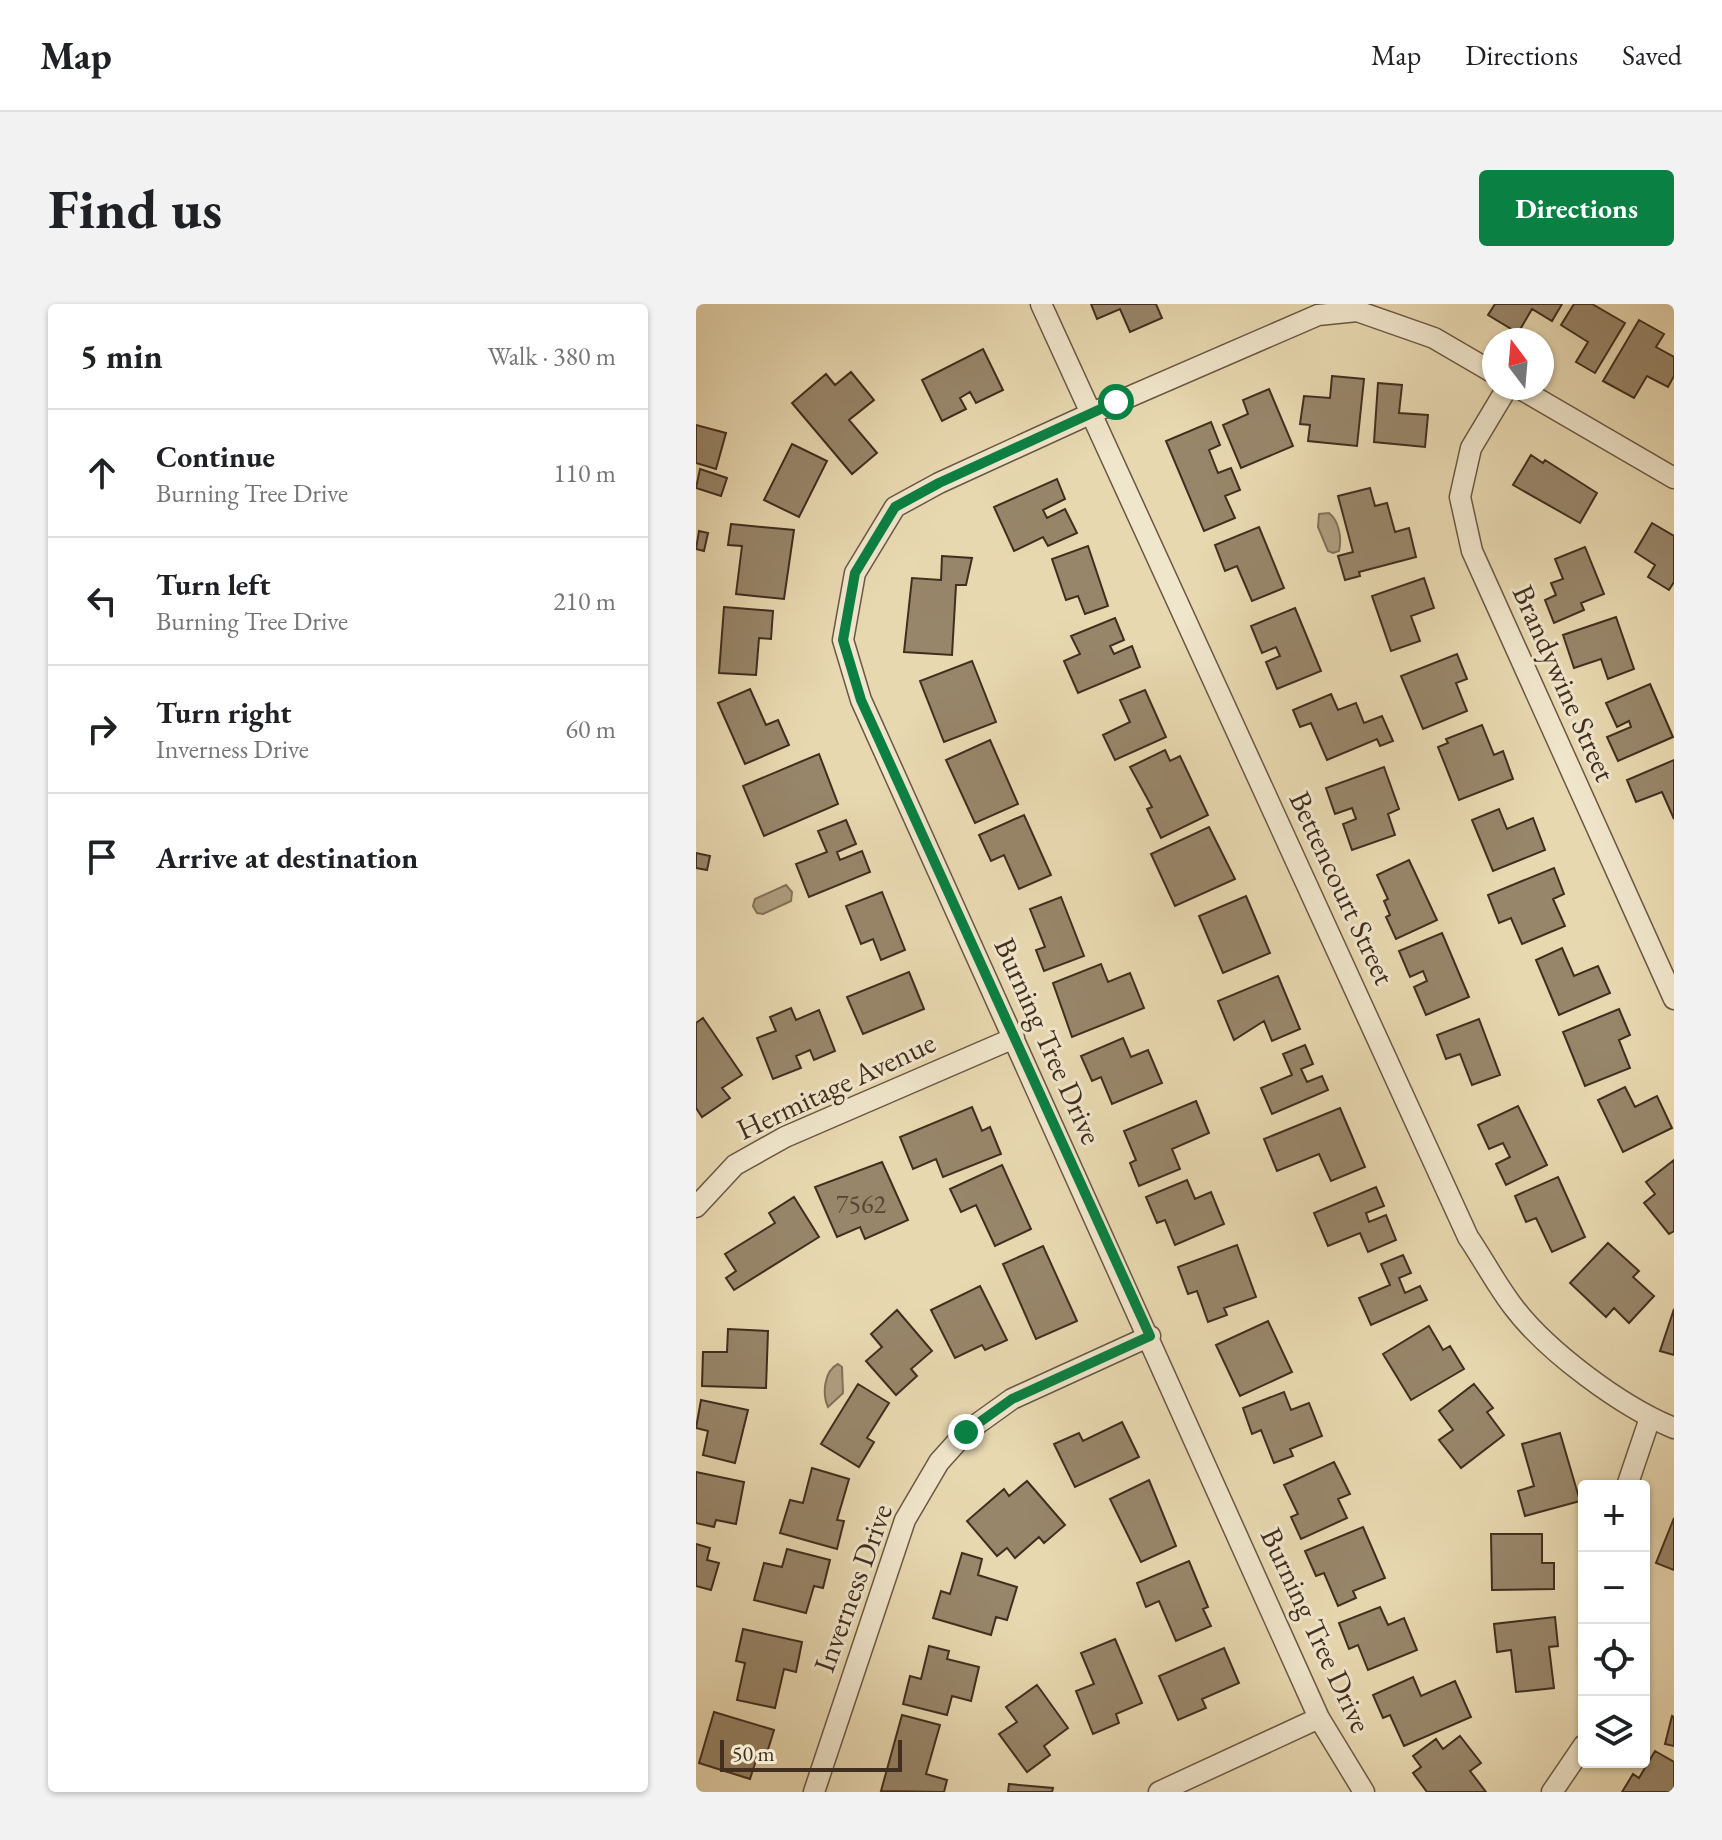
<!DOCTYPE html>
<html lang="en">
<head>
<meta charset="utf-8">
<style>
	:root { --surface:#fff; --page:#f2f2f2; --text:#202124; --muted:#757577; --line:#e0e0e0; --accent:#0b8043 }
	body { margin:0; font-family:"EB Garamond",serif; background:var(--page); color:var(--text) }
	.controls { position:absolute; right:24px; bottom:24px; display:grid; overflow:hidden; border-radius:8px; box-shadow:0 2px 6px #0004 }
	.controls button { width:72px; height:72px; display:grid; place-items:center; padding:0; border:0; border-bottom:2px solid var(--line); background:var(--surface); color:var(--text); font:40px sans-serif }
	.compass { position:absolute; left:786px; top:24px; width:72px; height:72px; border-radius:50%; background:var(--surface); box-shadow:0 2px 6px #0004; rotate:344deg }
	.scale { position:absolute; left:24px; bottom:20px; width:182px; box-sizing:border-box; padding-left:8px; border:4px solid #412e1f; border-top:0; font-size:22px; line-height:28px; white-space:nowrap; color:#412e1f; -webkit-text-stroke:6px #f0e6cc; paint-order:stroke }
	.stop { position:absolute; width:24px; height:24px; margin:-18px; border:6px solid #0b8043; border-radius:50%; background:#fff }
	.stop.end { background:#0b8043; border-color:#fff; box-shadow:0 2px 8px #0008 }
	.list { margin:0; padding:0; list-style:none }
	h2 { display:flex; justify-content:space-between; align-items:center; height:104px; margin:0; padding:0 32px; font-size:34px }
	h2 small { font-size:26px; font-weight:400; color:var(--muted) }
	.list li { display:grid; grid-template-columns:52px 1fr auto; gap:24px; align-items:center; box-sizing:border-box; height:128px; padding:0 32px; border-top:2px solid var(--line) }
	.list b { display:block; font-size:30px; white-space:nowrap }
	.list p { margin:0; font-size:26px; white-space:nowrap; color:var(--muted) }
	.list em { font-size:26px; font-style:normal; color:var(--muted) }
	.icon { flex:none; width:44px; height:44px; fill:none; stroke:currentColor; stroke-width:2; stroke-linecap:round; stroke-linejoin:round }
	.map { position:relative; flex:none; width:978px; height:1488px; overflow:hidden; border-radius:8px }
	header { display:flex; align-items:center; gap:48px; box-sizing:border-box; height:112px; padding:0 40px; background:var(--surface); border-bottom:2px solid var(--line) }
	header strong { font-size:38px }
	nav { display:flex; gap:44px; margin-inline-start:auto; font-size:28px }
	.intro { display:flex; align-items:center; justify-content:space-between; box-sizing:border-box; height:192px; padding:0 48px }
	h1 { margin:0; font-size:56px }
	.button { padding:20px 36px; border-radius:8px; background:var(--accent); color:#fff; font-size:28px; font-weight:700 }
	main { display:flex; gap:48px; padding:0 48px }
	aside { flex:1; background:var(--surface); border-radius:8px; box-shadow:0 2px 6px #0004 }
	.map>svg:first-child { display:block }
	.water { fill:#af9e7f; stroke:#837159; stroke-width:2 }
	.building { fill:#98866a; stroke:#412e1f; stroke-width:2 }
	.lines { fill:none; stroke-linecap:round; stroke-linejoin:round }
	.street-casing { stroke:#6b5843; stroke-width:23 }
	.street { stroke:#f0e6cc; stroke-width:20 }
	.route { stroke:#0b8043; stroke-width:10 }
	.labels { text-anchor:middle; stroke-width:6; stroke-linejoin:round; paint-order:stroke }
	.number-label { font-size:26px; fill:#574432 }
	.street-label { font-size:30px; fill:#412e1f; stroke:#f0e6cc }
</style>
</head>
<body>
<header>
<strong>Map</strong>
<nav><a>Map</a><a>Directions</a><a>Saved</a></nav>
</header>
<div class="intro"><h1>Find us</h1><a class="button">Directions</a></div>
<main>
<aside>
<h2>5 min<small>Walk · 380 m</small></h2>
<ul class="list">
<li><svg class="icon" aria-label="ahead" viewBox="0 0 24 24"><path d="M12 20V5M6 11l6-6 6 6"/></svg><div><b>Continue</b><p>Burning Tree Drive</p></div><em>110 m</em></li>
<li><svg class="icon" aria-label="left" viewBox="0 0 24 24"><path d="M17 20v-9H6M10 6l-5 5 5 5"/></svg><div><b>Turn left</b><p>Burning Tree Drive</p></div><em>210 m</em></li>
<li><svg class="icon" aria-label="right" viewBox="0 0 24 24"><path d="M7 20v-9h11M14 6l5 5-5 5"/></svg><div><b>Turn right</b><p>Inverness Drive</p></div><em>60 m</em></li>
<li><svg class="icon" aria-label="arrive" viewBox="0 0 24 24"><path d="M6 21V4h12l-3 4 3 4H6"/></svg><div><b>Arrive at destination</b></div></li>
</ul>
</aside>
<div class="map">
<svg width="978" height="1488" viewBox="0 0 978 1488">
	<rect width="100%" height="100%" fill="#e8d8b0"/>
	<filter id="stains"><feTurbulence type="fractalNoise" baseFrequency=".0025" numOctaves="4"/><feColorMatrix values="0 0 0 0 .2 0 0 0 0 .09 0 0 0 0 .02 0 0 0 .5 -.17"/></filter>
	<radialGradient id="worn" r=".72"><stop offset=".6" stop-color="#630" stop-opacity="0"/><stop offset="1" stop-color="#630" stop-opacity=".3"/></radialGradient>
	<path class="water" d="M 633,209 C 643,217 646,234 643,247 L 637,249 L 632,247 L 622,223 L 623,210 Z
		M 90,581 L 96,588 L 95,597 L 67,610 L 61,609 L 57,602 L 59,595 Z
		M 142,1060 L 146,1063 L 147,1089 L 132,1103 C 126,1090 128,1067 142,1060 Z"/>
	<path class="building" d="M 395,0 L 460,0 L 466,14 L 434,28 L 424,5 L 401,15 Z
		M 799,0 L 866,0 L 856,17 L 836,5 L 822,29 L 792,11 Z
		M 878,0 L 896,0 L 929,19 L 899,69 L 880,58 L 892,38 L 865,21 Z
		M 943,16 L 968,30 L 960,43 L 978,53 L 978,72 L 972,83 L 951,72 L 938,94 L 907,77 Z
		M 287,45 L 307,86 L 280,99 L 274,88 L 264,94 L 270,105 L 246,117 L 226,76 Z
		M 155,68 L 178,96 L 153,116 L 181,149 L 156,170 L 96,99 L 130,70 L 139,81 Z
		M 636,72 L 668,75 L 661,142 L 612,137 L 614,121 L 604,120 L 608,92 L 634,94 Z
		M 682,79 L 706,81 L 703,109 L 732,111 L 729,143 L 678,138 Z
		M 573,85 L 597,142 L 545,164 L 527,121 L 552,110 L 547,96 Z
		M 515,118 L 524,141 L 513,146 L 522,169 L 535,164 L 544,186 L 529,192 L 539,214 L 508,227 L 470,137 Z
		M 0,121 L 30,129 L 20,165 L 0,159 Z
		M 96,140 L 131,157 L 103,213 L 68,196 Z
		M 835,151 L 847,159 L 849,156 L 901,189 L 884,219 L 817,181 Z
		M 4,165 L 31,174 L 25,192 L 0,184 Z
		M 361,175 L 369,195 L 347,206 L 351,214 L 369,205 L 381,229 L 352,242 L 347,233 L 318,247 L 298,203 Z
		M 674,184 L 679,202 L 691,199 L 699,228 L 713,224 L 720,253 L 663,268 L 664,272 L 649,276 L 642,252 L 657,248 L 642,192 Z
		M 956,219 L 978,232 L 978,278 L 973,286 L 952,273 L 959,261 L 939,248 Z
		M 35,220 L 98,226 L 88,295 L 40,290 L 46,242 L 32,241 Z
		M 563,223 L 588,284 L 556,297 L 541,262 L 529,267 L 519,241 Z
		M 3,227 L 12,229 L 8,247 L 0,245 Z
		M 392,242 L 412,302 L 389,310 L 382,292 L 370,296 L 356,255 Z
		M 889,243 L 908,290 L 885,299 L 888,306 L 858,319 L 849,296 L 860,291 L 855,279 L 867,275 L 859,255 Z
		M 246,252 L 276,254 L 270,281 L 260,281 L 256,351 L 208,348 L 216,274 L 245,276 Z
		M 728,274 L 738,304 L 715,312 L 724,337 L 695,347 L 676,292 Z
		M 28,303 L 77,307 L 75,335 L 63,334 L 60,371 L 23,369 Z
		M 599,304 L 625,367 L 581,385 L 570,358 L 584,352 L 580,343 L 566,349 L 555,322 Z
		M 920,313 L 938,365 L 912,375 L 905,355 L 878,364 L 867,331 Z
		M 419,314 L 428,336 L 414,342 L 418,350 L 436,342 L 444,363 L 382,389 L 368,357 L 384,350 L 375,332 Z
		M 761,350 L 771,375 L 760,379 L 771,407 L 727,425 L 705,372 Z
		M 276,357 L 300,418 L 248,438 L 224,377 Z
		M 954,380 L 977,433 L 922,457 L 911,433 L 935,423 L 933,417 L 921,423 L 910,399 Z
		M 54,385 L 70,421 L 82,416 L 93,441 L 49,460 L 22,399 Z
		M 449,386 L 470,433 L 419,456 L 407,431 L 434,418 L 424,396 Z
		M 635,390 L 642,406 L 660,399 L 668,419 L 686,412 L 697,437 L 684,442 L 681,435 L 631,456 L 615,419 L 604,423 L 597,406 Z
		M 786,421 L 798,451 L 807,447 L 817,475 L 763,496 L 742,443 L 752,439 L 750,435 Z
		M 294,436 L 322,500 L 279,519 L 250,456 Z
		M 469,446 L 474,457 L 484,452 L 512,511 L 465,534 L 451,505 L 456,503 L 434,463 Z
		M 123,450 L 142,500 L 68,532 L 47,482 Z
		M 978,456 L 978,515 L 966,488 L 940,498 L 931,476 Z
		M 688,463 L 703,505 L 692,510 L 699,531 L 656,546 L 647,520 L 660,515 L 656,504 L 639,510 L 630,484 Z
		M 803,505 L 811,525 L 837,514 L 849,546 L 797,567 L 776,516 Z
		M 328,511 L 355,571 L 323,585 L 308,551 L 295,557 L 283,531 Z
		M 150,516 L 160,540 L 141,548 L 144,556 L 166,547 L 174,568 L 113,593 L 100,560 L 131,548 L 122,527 Z
		M 513,523 L 539,575 L 479,602 L 455,550 Z
		M 0,549 L 14,552 L 11,566 L 0,564 Z
		M 713,556 L 741,616 L 700,635 L 690,613 L 694,611 L 688,597 L 692,595 L 681,571 Z
		M 858,564 L 868,590 L 857,595 L 869,622 L 826,640 L 815,614 L 803,619 L 792,591 Z
		M 186,588 L 209,646 L 185,656 L 177,635 L 165,640 L 150,602 Z
		M 550,592 L 574,649 L 527,669 L 503,612 Z
		M 365,593 L 388,652 L 348,667 L 340,646 L 349,643 L 334,605 Z
		M 746,629 L 773,693 L 730,711 L 718,683 L 731,677 L 727,667 L 714,673 L 703,647 Z
		M 866,644 L 878,672 L 902,662 L 914,689 L 863,711 L 840,656 Z
		M 405,660 L 412,678 L 434,669 L 448,704 L 376,733 L 357,679 Z
		M 213,668 L 228,705 L 167,730 L 151,693 Z
		M 582,672 L 604,725 L 576,737 L 568,717 L 538,736 L 522,697 Z
		M 95,704 L 100,716 L 123,706 L 139,747 L 118,756 L 114,746 L 100,752 L 105,764 L 77,775 L 61,734 L 80,727 L 74,713 Z
		M 923,705 L 934,731 L 923,736 L 934,764 L 889,782 L 867,728 Z
		M 7,714 L 46,771 L 26,784 L 34,794 L 6,813 L 0,804 L 0,719 Z
		M 783,715 L 804,771 L 776,781 L 764,750 L 750,755 L 741,731 Z
		M 427,734 L 435,753 L 452,746 L 466,779 L 416,800 L 405,773 L 396,777 L 385,752 Z
		M 609,741 L 617,760 L 605,765 L 611,778 L 626,772 L 632,786 L 576,810 L 565,784 L 596,771 L 587,750 Z
		M 929,783 L 939,803 L 961,792 L 976,824 L 927,848 L 902,796 Z
		M 500,797 L 513,829 L 476,845 L 484,865 L 443,882 L 434,859 L 440,856 L 428,827 Z
		M 822,802 L 851,861 L 810,881 L 800,860 L 814,853 L 807,839 L 793,845 L 782,821 Z
		M 276,803 L 286,827 L 294,823 L 305,850 L 247,873 L 240,855 L 217,865 L 204,833 Z
		M 644,804 L 669,863 L 635,877 L 623,850 L 581,867 L 568,835 Z
		M 978,856 L 978,927 L 973,930 L 948,899 L 959,890 L 950,878 Z
		M 186,858 L 212,916 L 169,935 L 164,923 L 141,933 L 119,883 Z
		M 306,861 L 335,925 L 299,942 L 280,901 L 265,908 L 254,885 Z
		M 862,873 L 889,933 L 856,948 L 840,914 L 830,918 L 819,892 Z
		M 491,876 L 499,895 L 515,888 L 528,920 L 479,941 L 469,916 L 461,919 L 450,893 Z
		M 680,883 L 688,902 L 670,909 L 673,918 L 690,911 L 700,936 L 672,948 L 664,929 L 632,942 L 618,909 Z
		M 98,893 L 123,933 L 38,986 L 30,974 L 40,967 L 29,950 L 79,919 L 73,909 Z
		M 912,939 L 943,967 L 937,973 L 958,992 L 933,1019 L 918,1004 L 910,1013 L 874,979 Z
		M 541,941 L 560,993 L 528,1004 L 531,1011 L 512,1018 L 501,987 L 492,990 L 482,963 Z
		M 347,942 L 381,1017 L 340,1035 L 307,960 Z
		M 707,951 L 715,969 L 703,974 L 709,989 L 724,982 L 731,996 L 675,1021 L 663,994 L 694,981 L 685,960 Z
		M 284,982 L 311,1036 L 289,1046 L 286,1041 L 259,1054 L 235,1006 Z
		M 978,1005 L 978,1051 L 964,1047 Z
		M 201,1006 L 236,1047 L 215,1065 L 221,1072 L 200,1091 L 170,1057 L 186,1043 L 175,1030 Z
		M 572,1017 L 596,1068 L 544,1092 L 520,1041 Z
		M 733,1022 L 747,1046 L 754,1042 L 768,1065 L 715,1096 L 687,1050 Z
		M 32,1025 L 72,1027 L 70,1084 L 6,1082 L 7,1048 L 31,1048 Z
		M 162,1080 L 193,1099 L 171,1134 L 178,1138 L 163,1163 L 125,1140 Z
		M 778,1080 L 797,1104 L 791,1108 L 808,1131 L 765,1164 L 743,1136 L 757,1126 L 743,1107 Z
		M 588,1088 L 595,1106 L 613,1099 L 626,1132 L 594,1145 L 597,1152 L 578,1159 L 565,1126 L 556,1130 L 547,1104 Z
		M 5,1096 L 52,1106 L 39,1159 L 7,1151 L 12,1127 L 0,1124 Z
		M 426,1118 L 443,1153 L 379,1183 L 358,1140 L 383,1129 L 387,1137 Z
		M 864,1129 L 884,1197 L 829,1212 L 822,1187 L 838,1182 L 826,1140 Z
		M 638,1158 L 654,1190 L 642,1195 L 651,1214 L 605,1235 L 595,1213 L 602,1210 L 588,1181 Z
		M 116,1164 L 153,1175 L 141,1216 L 148,1217 L 141,1245 L 84,1229 L 94,1196 L 107,1199 Z
		M 0,1168 L 48,1178 L 40,1220 L 20,1216 L 18,1223 L 0,1219 Z
		M 453,1176 L 480,1242 L 445,1258 L 414,1195 Z
		M 331,1177 L 369,1221 L 348,1239 L 343,1233 L 319,1254 L 311,1244 L 301,1252 L 271,1217 L 308,1185 L 313,1192 Z
		M 978,1214 L 978,1266 L 960,1259 Z
		M 667,1223 L 689,1274 L 657,1287 L 660,1294 L 642,1302 L 628,1269 L 620,1272 L 609,1247 Z
		M 795,1230 L 846,1230 L 846,1259 L 858,1259 L 858,1285 L 796,1286 Z
		M 0,1240 L 14,1244 L 11,1256 L 23,1259 L 15,1286 L 0,1282 Z
		M 91,1245 L 134,1256 L 127,1284 L 118,1282 L 110,1309 L 58,1296 L 68,1259 L 86,1263 Z
		M 266,1249 L 286,1255 L 282,1271 L 321,1283 L 311,1316 L 300,1313 L 295,1331 L 237,1314 L 245,1287 L 254,1290 Z
		M 493,1257 L 512,1303 L 507,1305 L 515,1322 L 480,1337 L 463,1297 L 450,1303 L 441,1279 Z
		M 684,1303 L 692,1321 L 708,1314 L 721,1346 L 672,1366 L 662,1341 L 653,1345 L 643,1319 Z
		M 859,1313 L 862,1342 L 853,1343 L 858,1384 L 820,1388 L 815,1346 L 801,1348 L 798,1320 Z
		M 47,1325 L 106,1338 L 100,1368 L 88,1365 L 79,1404 L 41,1396 L 49,1359 L 40,1357 Z
		M 419,1335 L 446,1399 L 420,1410 L 423,1419 L 397,1430 L 380,1387 L 398,1380 L 385,1349 Z
		M 233,1342 L 253,1347 L 251,1355 L 283,1363 L 275,1397 L 256,1392 L 251,1411 L 207,1400 L 214,1372 L 225,1375 Z
		M 528,1344 L 543,1379 L 506,1395 L 510,1404 L 482,1416 L 463,1372 Z
		M 717,1373 L 725,1392 L 759,1377 L 775,1413 L 708,1442 L 694,1411 L 687,1414 L 677,1391 Z
		M 341,1381 L 372,1424 L 348,1442 L 354,1451 L 331,1468 L 303,1430 L 321,1418 L 310,1403 Z
		M 18,1408 L 78,1426 L 70,1452 L 62,1450 L 54,1475 L 3,1459 Z
		M 206,1411 L 244,1421 L 230,1470 L 251,1476 L 248,1488 L 185,1487 Z
		M 976,1412 L 978,1413 L 978,1442 L 969,1440 Z
		M 764,1432 L 785,1459 L 774,1467 L 790,1488 L 731,1488 L 717,1469 L 725,1463 L 717,1452 L 740,1435 L 747,1445 Z
		M 959,1447 L 978,1458 L 978,1488 L 926,1488 L 937,1470 L 943,1474 Z
		M 313,1480 L 357,1484 L 356,1488 L 312,1488 Z"/>
	<g class="lines">
		<defs>
			<path id="street" d="M 345,0 L 772,933 C 787,955 800,980 816,1001 C 850,1047 926,1103 978,1124
				M 811,84 L 775,144 L 764,193 L 776,247 L 978,695
				M 823,84 L 978,174
				M 0,903 L 39,861 L 89,833 L 318,734
				M 931,1182 L 954,1114
				M 118,1488 L 209,1216 L 243,1158 L 270,1128 L 316,1095 L 454,1032
				M 463,1488 L 623,1414
				M 668,1488 L 623,1414 L 165,396 L 147,336 L 159,269 L 199,203 L 243,179 L 396,109 L 622,11 L 661,7 L 738,34 L 798,69
				M 856,1488 L 888,1441"/>
		</defs>
		<use href="#street" class="street-casing"/>
		<use href="#street" class="street"/>
	</g>
	<g class="lines">
		<path class="route" d="M 270,1128 L 316,1095 L 454,1032 L 165,396 L 147,336 L 159,269 L 199,203 L 243,179 L 420,98"/>
	</g>
	<g class="labels">
		<g class="number-label">
			<text x="165" y="909">7562</text>
		</g>
		<g class="street-label">
			<text transform="translate(868 379) rotate(66)" y="10">Brandywine Street</text>
			<text transform="translate(646 584) rotate(65)" y="10">Bettencourt Street</text>
			<text transform="translate(352 737) rotate(66)" y="10">Burning Tree Drive</text>
			<text transform="translate(140 782) rotate(-25)" y="10">Hermitage Avenue</text>
			<text transform="translate(157 1284) rotate(-70)" y="10">Inverness Drive</text>
			<text transform="translate(620 1326) rotate(65)" y="10">Burning Tree Drive</text>
		</g>
	</g>
	<rect width="100%" height="100%" filter="url(#stains)"/>
	<rect width="100%" height="100%" fill="url(#worn)"/>
</svg>
<div class="controls">
<button>+</button>
<button>−</button>
<button><svg class="icon" aria-label="locate" viewBox="0 0 24 24"><circle cx="12" cy="12" r="6"/><path d="M12 2v4M12 18v4M2 12h4M18 12h4"/></svg></button>
<button><svg class="icon" aria-label="layers" viewBox="0 0 24 24"><path d="M12 4l9 5-9 5-9-5zM3 14l9 5 9-5"/></svg></button>
</div>
<svg class="compass" viewBox="-18 -18 36 36"><path d="M0-13l5 13h-10z" fill="#e53935"/><path d="M0 13l5-13h-10z" fill="#757577"/></svg>
<div class="scale">50 m</div>
<div class="stop" style="left:420px;top:98px"></div>
<div class="stop end" style="left:270px;top:1128px"></div>
</div>
</main>
</body>
</html>
